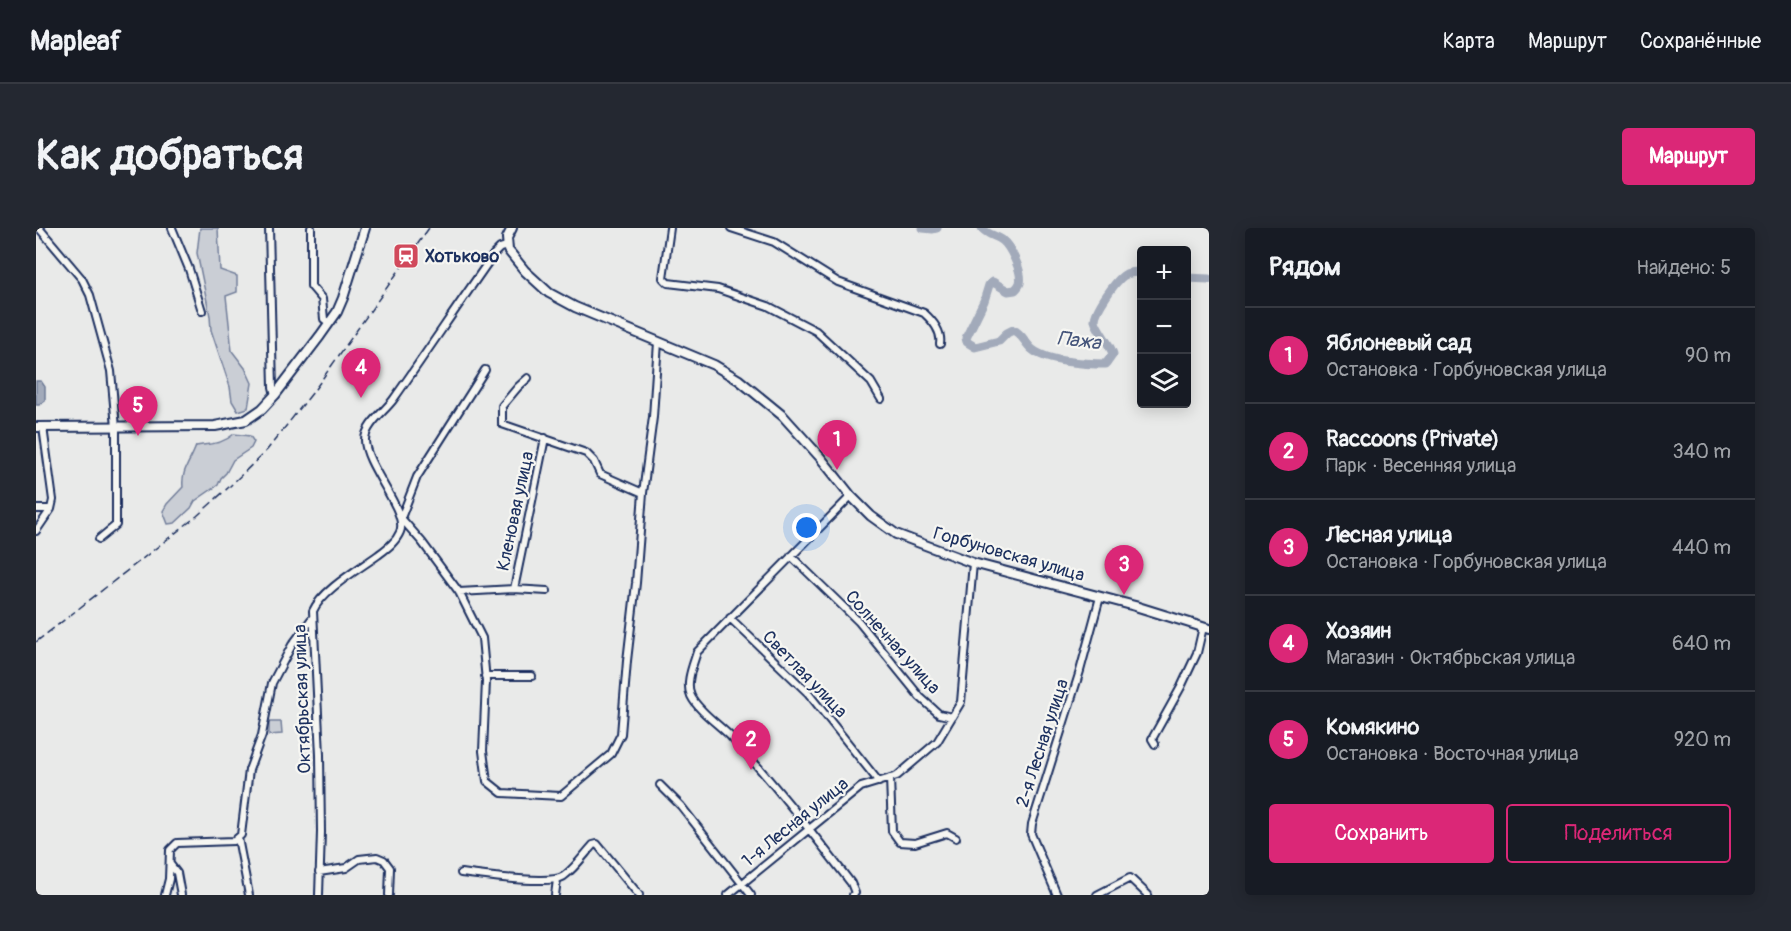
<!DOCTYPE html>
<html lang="ru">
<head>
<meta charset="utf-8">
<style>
	:root { --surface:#171b24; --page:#242831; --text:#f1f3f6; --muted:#9ea1a6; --line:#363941; --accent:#db2777 }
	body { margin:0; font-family:Pangolin,sans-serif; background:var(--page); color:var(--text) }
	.controls { position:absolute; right:18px; top:18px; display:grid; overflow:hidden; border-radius:6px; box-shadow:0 3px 15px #0003 }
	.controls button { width:54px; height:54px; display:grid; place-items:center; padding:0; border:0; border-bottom:2px solid var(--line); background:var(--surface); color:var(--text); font:30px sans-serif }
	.you { position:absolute; left:771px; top:300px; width:21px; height:21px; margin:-15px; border:4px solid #fff; border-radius:50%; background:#1a73e8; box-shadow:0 0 0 9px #1a73e833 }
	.badge { display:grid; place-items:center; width:39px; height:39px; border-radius:50%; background:var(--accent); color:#fff; font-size:20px; font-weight:700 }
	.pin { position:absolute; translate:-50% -50px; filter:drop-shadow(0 2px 3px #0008) }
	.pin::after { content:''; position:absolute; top:32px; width:21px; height:18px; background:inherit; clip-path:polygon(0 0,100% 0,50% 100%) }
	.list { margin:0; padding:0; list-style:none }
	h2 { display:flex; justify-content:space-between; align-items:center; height:78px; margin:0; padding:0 24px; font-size:26px }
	h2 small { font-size:20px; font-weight:400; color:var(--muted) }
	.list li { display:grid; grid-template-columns:39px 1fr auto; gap:18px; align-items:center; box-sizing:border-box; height:96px; padding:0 24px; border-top:2px solid var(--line) }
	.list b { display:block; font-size:22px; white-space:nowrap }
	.list p { margin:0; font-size:20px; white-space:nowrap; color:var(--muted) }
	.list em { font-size:20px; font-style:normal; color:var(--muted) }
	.actions { display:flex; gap:12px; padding:18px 24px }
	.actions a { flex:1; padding:14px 0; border:2px solid var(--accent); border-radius:6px; text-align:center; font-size:21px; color:var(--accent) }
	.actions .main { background:var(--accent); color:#fff }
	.icon { flex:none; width:33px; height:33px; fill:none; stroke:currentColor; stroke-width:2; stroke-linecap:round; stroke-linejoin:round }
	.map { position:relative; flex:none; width:1173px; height:667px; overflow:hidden; border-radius:6px }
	header { display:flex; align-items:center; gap:36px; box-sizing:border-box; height:84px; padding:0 30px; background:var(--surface); border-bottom:2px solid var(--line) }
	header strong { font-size:28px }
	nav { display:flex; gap:33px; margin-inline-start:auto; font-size:21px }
	.intro { display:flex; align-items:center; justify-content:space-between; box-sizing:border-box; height:144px; padding:0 36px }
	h1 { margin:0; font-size:42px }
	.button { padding:15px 27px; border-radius:6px; background:var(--accent); color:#fff; font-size:21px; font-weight:700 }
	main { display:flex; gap:36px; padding:0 36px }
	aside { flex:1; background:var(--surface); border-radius:6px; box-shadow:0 3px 15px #0003 }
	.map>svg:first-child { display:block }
	.green { fill:#caced5; stroke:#727e9a; stroke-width:1.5 }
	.water { fill:#a2aaba; stroke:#6c7995; stroke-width:1.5 }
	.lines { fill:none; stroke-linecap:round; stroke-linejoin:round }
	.river { stroke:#a2aaba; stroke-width:9 }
	.minor-casing { stroke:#1b2f5e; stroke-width:10 }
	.major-casing { stroke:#1b2f5e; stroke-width:12 }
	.minor { stroke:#f6f6f2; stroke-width:6 }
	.major { stroke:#f6f6f2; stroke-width:8 }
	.rail { stroke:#1b2f5e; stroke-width:1.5; stroke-dasharray:9 4.5; stroke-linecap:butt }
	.labels { text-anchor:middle; stroke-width:4.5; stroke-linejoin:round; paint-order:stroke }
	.poi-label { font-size:18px; font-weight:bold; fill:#1b2f5e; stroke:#f6f6f2; text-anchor:start }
	.street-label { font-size:18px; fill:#1b2f5e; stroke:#f6f6f2 }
	.water-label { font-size:20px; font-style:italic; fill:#44547a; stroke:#f6f6f2 }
</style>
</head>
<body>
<header>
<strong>Mapleaf</strong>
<nav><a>Карта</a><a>Маршрут</a><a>Сохранённые</a></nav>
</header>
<div class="intro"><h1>Как добраться</h1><a class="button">Маршрут</a></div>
<main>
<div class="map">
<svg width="1173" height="667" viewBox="0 0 1173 667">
	<rect width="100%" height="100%" fill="#e9eae9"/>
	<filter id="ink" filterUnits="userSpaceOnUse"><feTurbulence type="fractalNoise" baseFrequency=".0167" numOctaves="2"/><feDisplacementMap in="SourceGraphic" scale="12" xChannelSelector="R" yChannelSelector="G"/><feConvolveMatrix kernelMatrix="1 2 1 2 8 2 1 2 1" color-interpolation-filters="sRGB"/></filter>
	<g filter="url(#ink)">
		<path class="green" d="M 164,0 L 182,0 L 184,42 L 201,48 L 201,64 L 190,68 L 196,123 L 209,140 L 216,155 L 212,180 L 202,183 L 196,173 L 194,159 L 175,102 L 174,88 L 161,25 Z
			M 198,206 L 214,208 L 218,214 L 215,220 L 197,232 L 190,245 L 185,250 L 182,257 L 159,273 L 155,280 L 139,295 L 132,296 L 127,283 L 131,276 L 147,259 C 145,242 155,233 160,218 C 176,215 185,217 198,206 Z
			M 233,494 L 245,494 L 246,506 L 233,507 Z"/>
		<path class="water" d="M 0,153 L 5,153 L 9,159 L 9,173 L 3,177 L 0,177 Z"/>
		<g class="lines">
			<path class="river" d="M 887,0 L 897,1 L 901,0
				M 946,0 C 951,7 959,7 966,12 C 974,18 987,44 984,55 C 983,58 981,60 979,62 L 972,63 L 957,54 L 953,57 L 948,73 L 930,110 L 931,114 L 939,119 L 963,113 L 971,105 L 977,102 C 987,106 989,116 997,122 C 1012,134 1050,136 1070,136 L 1077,126 C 1074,116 1060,100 1059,92 C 1059,82 1079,54 1087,48 C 1092,44 1099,44 1106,44
				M 1150,50 L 1173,51"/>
			<defs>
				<path id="minor" d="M 3,0 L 46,51 L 54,67 L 75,143 L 80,199 L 80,297 L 63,311
					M 136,0 L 153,41 L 166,83
					M 233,0 L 237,159 L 239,167
					M 275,0 L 275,58 L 286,71 L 288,91 L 293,95
					M 634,0 L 627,50 L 632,55 L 682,61 L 732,78 L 780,103 L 835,154 L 845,171
					M 695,0 L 738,14 L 802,54 L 888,85 C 897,93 906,104 904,116
					M 449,142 L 381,249 L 365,290 L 386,314 L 423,364 L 446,410 L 450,453 L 447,523 L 451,553 L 466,565 L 525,568 L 575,526 L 585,506 L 591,433 L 600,355 L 607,265 L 617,189 L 622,114
					M 492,150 L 482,159 L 466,178 L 466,196 L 550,225 L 558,233 L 564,246 L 607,265
					M 815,268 L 661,424 C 657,437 649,455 655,468 C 662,483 685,498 696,510 C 739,556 777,606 815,655 L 819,665 L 817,667
					M 0,281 L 15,281
					M 0,303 L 15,281 L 17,272 L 7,199
					M 755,328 L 823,394 L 884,469 L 903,486 L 916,489
					M 478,361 L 509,210
					M 423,364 L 478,361 L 511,363
					M 694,390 L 772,465 L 843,554
					M 449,448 L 496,448
					M 1119,516 L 1116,511 L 1145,459 L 1161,425 L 1167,399
					M 854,550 L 856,603 L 864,614 L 879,615 L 911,605 L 920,610
					M 624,557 L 645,578 L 715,667
					M 202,610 L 213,667
					M 134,636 L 141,645 L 145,667
					M 283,644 L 310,640 L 323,631 L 341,629 L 348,632 L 354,640 L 353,667
					M 425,645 C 444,647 515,658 528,648 C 539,640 548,627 557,617 L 561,616 L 603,667
					M 129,667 L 133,651 L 134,622 L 141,615 L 198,613 L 205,607 L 213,542 L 226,507 L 236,455 L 256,417 L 277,389
					M 283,667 L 285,604 L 284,527 L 277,383 C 286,362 323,341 342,327 C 350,321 360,314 364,304 C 373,284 329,238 329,212 C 329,197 349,183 357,172 C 391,124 424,74 458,26 L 464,20 L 471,18
					M 519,667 L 521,652
					M 692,667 L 825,559 L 861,548 L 901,514 L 925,474 L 937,335
					M 1021,667 L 995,606 L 996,596 L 1044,443 L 1064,369
					M 1061,667 L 1094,650 L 1112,667"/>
				<path id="major" d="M 476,0 L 471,10 L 472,22 L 489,43 L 513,65 L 539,79 L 678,137 L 703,152 L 747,188 L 784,229 L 815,268 L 835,288 L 860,306 L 937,335 L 1099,378 L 1173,401
					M 0,199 L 179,198 L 210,192 L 226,181 L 239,167 L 284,108 L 301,84 L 307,70 L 329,0"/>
			</defs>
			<use href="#minor" class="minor-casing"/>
			<use href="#major" class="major-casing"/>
			<use href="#minor" class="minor"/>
			<use href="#major" class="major"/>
			<path class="rail" d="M 0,414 L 161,288 L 193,259 L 231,222 L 277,164 L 393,0"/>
		</g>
	</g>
	<defs>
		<symbol id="station-square" viewBox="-11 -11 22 22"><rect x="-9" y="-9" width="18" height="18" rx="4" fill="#d1495b" stroke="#f6f6f2"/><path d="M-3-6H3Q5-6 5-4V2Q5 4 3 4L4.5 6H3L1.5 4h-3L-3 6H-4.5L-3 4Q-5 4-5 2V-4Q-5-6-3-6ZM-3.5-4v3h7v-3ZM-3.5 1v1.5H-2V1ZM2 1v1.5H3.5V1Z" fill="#fff"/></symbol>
	</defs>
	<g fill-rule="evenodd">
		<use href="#station-square" x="355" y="13" width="30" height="30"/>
	</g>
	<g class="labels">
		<g class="poi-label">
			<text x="389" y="34">Хотьково</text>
		</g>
		<g class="street-label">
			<text transform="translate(479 283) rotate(-78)" y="6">Кленовая улица</text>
			<text transform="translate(973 326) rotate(16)" y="6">Горбуновская улица</text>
			<text transform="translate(857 414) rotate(48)" y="6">Солнечная улица</text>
			<text transform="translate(769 446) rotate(46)" y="6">Светлая улица</text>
			<text transform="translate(266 471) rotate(-92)" y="6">Октябрьская улица</text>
			<text transform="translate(1006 515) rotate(-72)" y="6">2-я Лесная улица</text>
			<text transform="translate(759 594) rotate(-39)" y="6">1-я Лесная улица</text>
		</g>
		<g class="water-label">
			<text transform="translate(1043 112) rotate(7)" y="7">Пажа</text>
		</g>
	</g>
</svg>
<div class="controls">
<button>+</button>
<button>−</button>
<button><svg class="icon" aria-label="layers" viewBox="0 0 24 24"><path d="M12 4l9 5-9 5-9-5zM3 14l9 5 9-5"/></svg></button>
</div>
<div class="you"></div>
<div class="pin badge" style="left:801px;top:242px">1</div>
<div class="pin badge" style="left:715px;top:542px">2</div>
<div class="pin badge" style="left:1088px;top:367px">3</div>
<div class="pin badge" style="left:325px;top:170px">4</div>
<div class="pin badge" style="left:102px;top:208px">5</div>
</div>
<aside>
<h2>Рядом<small>Найдено: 5</small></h2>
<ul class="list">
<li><span class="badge">1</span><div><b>Яблоневый сад</b><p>Остановка · Горбуновская улица</p></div><em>90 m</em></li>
<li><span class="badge">2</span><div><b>Raccoons (Private)</b><p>Парк · Весенняя улица</p></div><em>340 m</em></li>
<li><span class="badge">3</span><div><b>Лесная улица</b><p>Остановка · Горбуновская улица</p></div><em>440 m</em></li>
<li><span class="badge">4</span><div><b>Хозяин</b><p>Магазин · Октябрьская улица</p></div><em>640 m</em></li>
<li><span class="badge">5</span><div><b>Комякино</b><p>Остановка · Восточная улица</p></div><em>920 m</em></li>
</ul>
<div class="actions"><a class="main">Сохранить</a><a>Поделиться</a></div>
</aside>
</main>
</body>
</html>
